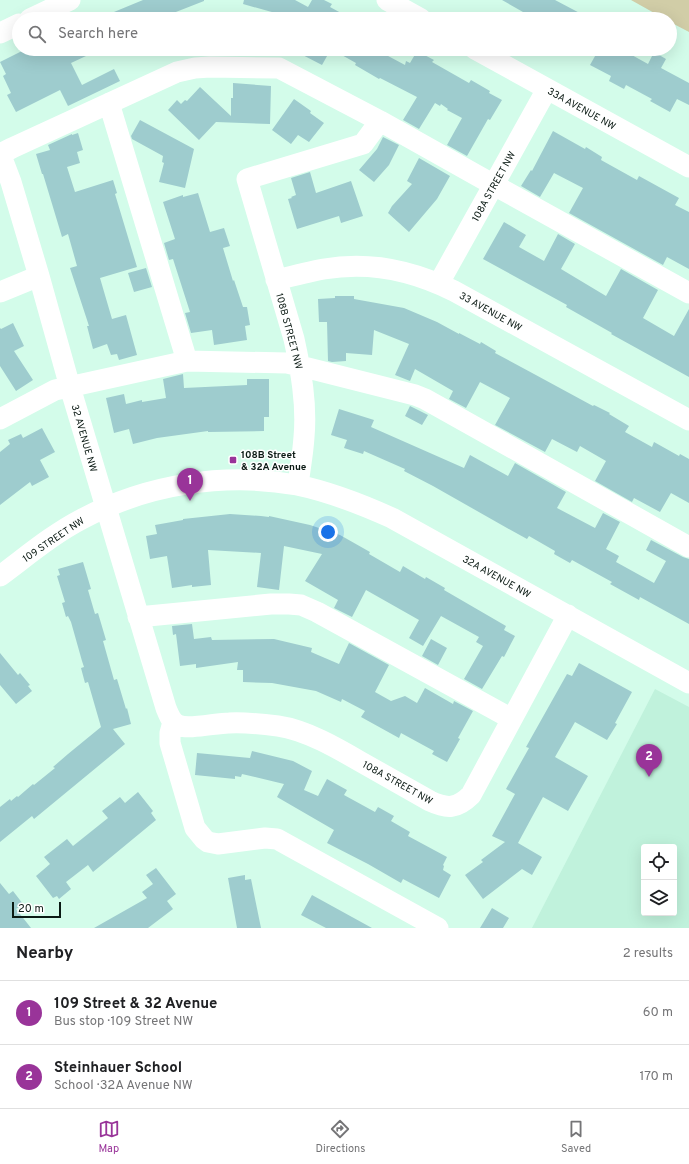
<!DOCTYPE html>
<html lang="en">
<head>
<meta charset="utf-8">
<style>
	:root { --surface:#fff; --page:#f6f6f6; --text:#202124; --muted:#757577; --line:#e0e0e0; --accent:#993499 }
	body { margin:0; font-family:Overpass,sans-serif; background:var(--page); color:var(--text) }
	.controls { position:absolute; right:12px; bottom:12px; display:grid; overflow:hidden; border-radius:4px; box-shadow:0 4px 16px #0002 }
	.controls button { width:36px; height:36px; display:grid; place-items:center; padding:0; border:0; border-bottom:1px solid var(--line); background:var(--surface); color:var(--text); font:20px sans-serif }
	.scale { position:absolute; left:12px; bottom:10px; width:49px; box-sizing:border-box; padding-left:4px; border:2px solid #0b1a14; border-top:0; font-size:11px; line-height:14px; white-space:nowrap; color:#0b1a14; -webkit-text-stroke:3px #fff; paint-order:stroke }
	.you { position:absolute; left:328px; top:532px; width:14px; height:14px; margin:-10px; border:3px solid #fff; border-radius:50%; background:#1a73e8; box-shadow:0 0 0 6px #1a73e833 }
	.badge { display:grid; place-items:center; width:26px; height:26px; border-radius:50%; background:var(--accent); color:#fff; font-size:13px; font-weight:700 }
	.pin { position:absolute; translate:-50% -33px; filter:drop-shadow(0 1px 2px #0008) }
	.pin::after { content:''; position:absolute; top:21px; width:14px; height:12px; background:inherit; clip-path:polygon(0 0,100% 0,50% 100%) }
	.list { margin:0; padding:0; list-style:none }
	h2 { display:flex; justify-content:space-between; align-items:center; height:52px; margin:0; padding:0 16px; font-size:17px }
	h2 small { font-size:13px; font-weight:400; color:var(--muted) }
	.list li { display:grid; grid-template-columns:26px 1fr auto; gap:12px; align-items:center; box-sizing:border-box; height:64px; padding:0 16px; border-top:1px solid var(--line) }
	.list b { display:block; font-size:15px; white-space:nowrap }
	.list p { margin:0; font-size:13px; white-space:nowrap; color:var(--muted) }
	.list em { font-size:13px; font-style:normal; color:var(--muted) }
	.icon { flex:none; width:22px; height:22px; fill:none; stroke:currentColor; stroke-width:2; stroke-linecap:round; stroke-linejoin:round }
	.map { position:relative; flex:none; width:689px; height:928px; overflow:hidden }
	.search { position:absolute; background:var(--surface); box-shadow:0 4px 16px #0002; left:12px; right:12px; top:12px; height:44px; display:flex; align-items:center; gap:10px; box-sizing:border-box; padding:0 14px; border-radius:22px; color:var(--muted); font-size:15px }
	.sheet { height:180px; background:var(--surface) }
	nav { display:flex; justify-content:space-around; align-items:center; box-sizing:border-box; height:56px; border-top:1px solid var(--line); background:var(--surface); font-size:11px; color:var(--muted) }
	nav a { display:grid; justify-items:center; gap:2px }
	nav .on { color:var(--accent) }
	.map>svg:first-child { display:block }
	.built { fill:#c0f2dc; fill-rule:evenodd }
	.green { fill:#d1cda7 }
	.building { fill:#9eccce }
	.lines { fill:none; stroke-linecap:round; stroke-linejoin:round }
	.minor { stroke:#fff; stroke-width:21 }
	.poi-dot { fill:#993499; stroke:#fff; stroke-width:1.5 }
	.labels { text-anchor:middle; stroke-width:3; stroke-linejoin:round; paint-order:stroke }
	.street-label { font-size:10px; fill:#0b1a14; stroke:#fff }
	.poi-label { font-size:10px; font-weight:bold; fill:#0b1a14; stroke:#fff; text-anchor:start }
</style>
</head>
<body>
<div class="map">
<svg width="689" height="928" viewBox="0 0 689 928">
	<rect width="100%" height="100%" fill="#d3fcea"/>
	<path class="built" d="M 655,689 L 689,707 L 689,928 L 532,928 ZM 644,847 L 674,847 L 674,913 L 644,913 Z"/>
	<path class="green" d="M 631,0 L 689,0 L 689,32 L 670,22 L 670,19 L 665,19 Z"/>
	<path class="building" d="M 143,0 L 204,0 L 204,1 L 158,19 L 97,19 Z
		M 244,0 L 295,0 L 308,7 L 312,0 L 324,0 L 332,4 L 330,7 L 352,19 L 284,19 L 286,16 L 243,4 Z
		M 502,0 L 555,0 L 591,19 L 529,19 L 522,15 L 523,12 Z
		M 26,49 L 101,49 L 71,63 L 82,85 L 114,69 L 120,81 L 68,106 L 60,90 L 16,112 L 7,95 L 11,93 L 3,76 L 6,74 L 0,62 Z
		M 291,49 L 375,49 L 405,65 L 406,61 L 410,63 L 417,51 L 434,60 L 432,62 L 469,83 L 471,80 L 490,91 L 489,93 L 502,100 L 490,120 L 488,119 L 467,156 L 447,145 L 462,118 L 447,110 L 448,109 L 441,104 L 440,106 L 435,103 L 419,129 L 403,120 L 417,97 L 380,78 L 379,79 L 355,65 L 356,63 L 331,49 L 322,65 Z
		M 599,49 L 621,49 L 648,64 L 654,52 L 666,59 L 661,68 L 689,83 L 689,105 L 677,99 L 670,112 L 650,101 L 652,99 L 626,85 L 624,89 L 609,81 L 611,76 L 590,65 Z
		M 233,83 L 271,86 L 270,124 L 216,122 L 199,140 L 168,110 L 177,100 L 181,104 L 185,100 L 187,101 L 200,87 L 231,116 L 231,98 L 233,98 Z
		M 294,99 L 311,111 L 310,113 L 324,123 L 309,142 L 298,135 L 291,144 L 272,130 Z
		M 140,120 L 194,149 L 185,188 L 159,182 L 164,163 L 162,162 L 163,156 L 132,139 L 131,136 Z
		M 553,131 L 585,149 L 586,147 L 602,157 L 601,160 L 637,180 L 639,176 L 679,198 L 675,205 L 689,212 L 689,269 L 667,257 L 663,265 L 569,213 L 583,188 L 554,173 L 540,197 L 521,186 L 531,170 L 532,171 Z
		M 78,133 L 83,150 L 77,152 L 80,163 L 67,167 L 75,192 L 113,180 L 117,193 L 115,194 L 137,267 L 100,278 L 112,319 L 126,315 L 137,355 L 119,360 L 117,354 L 111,355 L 107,344 L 93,349 L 87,326 L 89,326 L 70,268 L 77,266 L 68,234 L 62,237 L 43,174 L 42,174 L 36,154 L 50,150 L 48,145 L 72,134 L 72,135 Z
		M 383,137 L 399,145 L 389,165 L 374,182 L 359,170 L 377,149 Z
		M 419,158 L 450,176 L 437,199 L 409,232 L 388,213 L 392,206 L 412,184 L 407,181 Z
		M 310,172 L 316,193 L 351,181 L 363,216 L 341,223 L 339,216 L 297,229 L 288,199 L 292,198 L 291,197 L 296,195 L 291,178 Z
		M 198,193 L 210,232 L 224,228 L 230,246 L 223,248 L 233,281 L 234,280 L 243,307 L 247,307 L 250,325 L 245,326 L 247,340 L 214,345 L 212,330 L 191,333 L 185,313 L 190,312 L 173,259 L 169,260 L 164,243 L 175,239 L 163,202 L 183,195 L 183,197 Z
		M 504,222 L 526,235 L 519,247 L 544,261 L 558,234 L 575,244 L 561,269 L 606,296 L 621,269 L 658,290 L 643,318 L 674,336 L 689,309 L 689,377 L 611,334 L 612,333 L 566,307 L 567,305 L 483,259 Z
		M 146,268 L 152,287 L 134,292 L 128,273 Z
		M 335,296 L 354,296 L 354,299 L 404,308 L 437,322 L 459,334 L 459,333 L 480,344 L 481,342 L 496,351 L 495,353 L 534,374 L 593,406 L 594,405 L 610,413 L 609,414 L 629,426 L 625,432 L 652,447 L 654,442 L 679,456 L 680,454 L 689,459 L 689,503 L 671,493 L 660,512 L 634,498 L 632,502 L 595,481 L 606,461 L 580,446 L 577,452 L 552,439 L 545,452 L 495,425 L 510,398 L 480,382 L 466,408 L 449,399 L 453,391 L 415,369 L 410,381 L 395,375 L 409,344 L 374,330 L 372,355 L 346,353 L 346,361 L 332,362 L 328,361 L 327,322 L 319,322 L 318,299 L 335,298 Z
		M 13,323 L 24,346 L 14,351 L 33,380 L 16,391 L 0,366 L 0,328 L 1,329 Z
		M 183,374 L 184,388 L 247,385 L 247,379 L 269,379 L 269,417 L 264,417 L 264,431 L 208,432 L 208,431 L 157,438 L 133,444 L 129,429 L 114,433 L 106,398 L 124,394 L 126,404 L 142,400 L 142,402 L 166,398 L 163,379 Z
		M 410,406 L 428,415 L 422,425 L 405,416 Z
		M 339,409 L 374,420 L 371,427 L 464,468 L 470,455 L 508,476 L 515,463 L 566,492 L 557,508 L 595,528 L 603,513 L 620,522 L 606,549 L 619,556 L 616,562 L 654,583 L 666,561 L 646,550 L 651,540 L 683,557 L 689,559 L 689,624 L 640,597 L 639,600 L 610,584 L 612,582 L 572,560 L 570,563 L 554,554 L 555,551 L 529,536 L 527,539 L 507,528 L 433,486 L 404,471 L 405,469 L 364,451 L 363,454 L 344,448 L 347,440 L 331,435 Z
		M 42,428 L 55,452 L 40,460 L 49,477 L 32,486 L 30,482 L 0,505 L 0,452 L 10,444 L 8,440 L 21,434 L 23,438 Z
		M 230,514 L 261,516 L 269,517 L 269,516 L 310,525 L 340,535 L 370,552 L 369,554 L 400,572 L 403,566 L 425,579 L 426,577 L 445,588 L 444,590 L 506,626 L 504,630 L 515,636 L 504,657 L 502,656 L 482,689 L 464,679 L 483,646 L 476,642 L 479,637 L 441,616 L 423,646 L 409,638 L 419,620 L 366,590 L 352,617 L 334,608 L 338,600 L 305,581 L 322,554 L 284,546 L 279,590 L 257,587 L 261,553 L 208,550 L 211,585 L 192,587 L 192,585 L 172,588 L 167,556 L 150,559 L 146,536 L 157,534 L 155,525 L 183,520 L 183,519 Z
		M 83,562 L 91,589 L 88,590 L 95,614 L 98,613 L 106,640 L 103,641 L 114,680 L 117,679 L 126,709 L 127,708 L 131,724 L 113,729 L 125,744 L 34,819 L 32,816 L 0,842 L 0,807 L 10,799 L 11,801 L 17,796 L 18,797 L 33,784 L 34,785 L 55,768 L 53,767 L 68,754 L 101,727 L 88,682 L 85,683 L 81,668 L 84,667 L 82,661 L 71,622 L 68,616 L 66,617 L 62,603 L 65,602 L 57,576 L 60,575 L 58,569 Z
		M 192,624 L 194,639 L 211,637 L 212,640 L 274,639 L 312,648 L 311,652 L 339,664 L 349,643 L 389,665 L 375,692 L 391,701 L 405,696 L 417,703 L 425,688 L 453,704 L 454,701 L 473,711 L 458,738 L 460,739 L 447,762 L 432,754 L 434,751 L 401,733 L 399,738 L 361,717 L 365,711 L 342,699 L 341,702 L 316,691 L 272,683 L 243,682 L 243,670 L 237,670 L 238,662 L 196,668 L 196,664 L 180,666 L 176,634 L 173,635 L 172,626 Z
		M 431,639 L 447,648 L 438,665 L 422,656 Z
		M 0,653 L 18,675 L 20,673 L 30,685 L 28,686 L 32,691 L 16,704 L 0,685 Z
		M 579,663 L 632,692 L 615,723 L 617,724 L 607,740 L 575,722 L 555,757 L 588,776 L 568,811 L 543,797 L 532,817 L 518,843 L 542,857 L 532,875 L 522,869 L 483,899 L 465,875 L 483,862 L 481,860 L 505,842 L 492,836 L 515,794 L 506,789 L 529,748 L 526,747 L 567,674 L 572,676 Z
		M 252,751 L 293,761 L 312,771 L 304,790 L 318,796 L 327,779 L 347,790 L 344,795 L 375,812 L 378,807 L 394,816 L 391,821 L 410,832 L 408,836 L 447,857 L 443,865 L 444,866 L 443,870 L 451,875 L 439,898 L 403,879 L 401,883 L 368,864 L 327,843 L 334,830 L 277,797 L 284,784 L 242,774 L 241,777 L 235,776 L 235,779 L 195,775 L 197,753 L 250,758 Z
		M 138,792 L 153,811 L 151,813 L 156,820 L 93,872 L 88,865 L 66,882 L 71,889 L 59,899 L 57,896 L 53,898 L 36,876 L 50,864 L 44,857 L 67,839 L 73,846 L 108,818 L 102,811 L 120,797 L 125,803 Z
		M 156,868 L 176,894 L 167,901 L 173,909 L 148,928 L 94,928 L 147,898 L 142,892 L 153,884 L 146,875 Z
		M 245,875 L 245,880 L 251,879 L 261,928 L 237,928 L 228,878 Z
		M 0,883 L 9,894 L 13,891 L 23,904 L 16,909 L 31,928 L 0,928 Z
		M 312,895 L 372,928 L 326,928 L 301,915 Z
		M 492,908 L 509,918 L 503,928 L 480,928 Z"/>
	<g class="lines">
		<path class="minor" d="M 387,0 L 421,19
			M 30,19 L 70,0
			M 0,33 L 19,24
			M 475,49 L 689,167
			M 109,103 L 187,361
			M 0,153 L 11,182 L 39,276 L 70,387 L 166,708 C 169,715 171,722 178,725 C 188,730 216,723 229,723 C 246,722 262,724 278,726 C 306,730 337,748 361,762 C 384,775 407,788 430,801 C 447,809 457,809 471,795 L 568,615
			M 0,154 L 12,148 L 177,72 L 195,68 L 210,67 L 279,68 L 380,121 L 494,185 L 689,293
			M 276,280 C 292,276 308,272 324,269 C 369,261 414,271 454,291 L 689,420
			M 439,283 L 547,89
			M 0,292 L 39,276
			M 0,419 L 55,390 L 187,361 L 287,363 L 300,366 L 415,395 L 425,399 L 689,547
			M 298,485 C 300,469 303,453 304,437 C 307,404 301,371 294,339 L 247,179 L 363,144 L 380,121
			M 0,576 C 27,556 53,534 82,519 C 147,484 225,472 297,485 C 331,492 361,504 392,518 L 689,683
			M 138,617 L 271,604 L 289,604 L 301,605 L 317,612 L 512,719
			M 173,722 L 170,733 L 170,743 L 195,828 L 204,839 L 208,842 L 218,844 L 265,838 L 277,839 L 438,928"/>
	</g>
	<rect class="poi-dot" x="229" y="456" width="8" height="8" rx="2"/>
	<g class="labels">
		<g class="street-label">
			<text transform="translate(582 108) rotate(29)" y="4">33A AVENUE NW</text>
			<text transform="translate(493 186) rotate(-61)" y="4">108A STREET NW</text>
			<text transform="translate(491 311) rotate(29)" y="4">33 AVENUE NW</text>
			<text transform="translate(290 331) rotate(75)" y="4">108B STREET NW</text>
			<text transform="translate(85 438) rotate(74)" y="4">32 AVENUE NW</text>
			<text transform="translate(53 539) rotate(-34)" y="4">109 STREET NW</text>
			<text transform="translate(497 576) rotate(29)" y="4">32A AVENUE NW</text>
			<text transform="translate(398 782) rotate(29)" y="4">108A STREET NW</text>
		</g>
		<g class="poi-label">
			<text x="241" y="458">108B Street<tspan x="241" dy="12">&amp; 32A Avenue</tspan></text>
		</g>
	</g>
</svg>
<div class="controls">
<button><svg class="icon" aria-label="locate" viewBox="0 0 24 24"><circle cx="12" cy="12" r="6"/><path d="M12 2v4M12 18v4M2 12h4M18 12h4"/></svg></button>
<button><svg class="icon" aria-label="layers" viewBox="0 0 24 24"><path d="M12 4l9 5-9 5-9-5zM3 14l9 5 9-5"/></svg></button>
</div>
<div class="scale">20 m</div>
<div class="you"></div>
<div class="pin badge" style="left:190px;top:501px">1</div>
<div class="pin badge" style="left:649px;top:777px">2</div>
<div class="search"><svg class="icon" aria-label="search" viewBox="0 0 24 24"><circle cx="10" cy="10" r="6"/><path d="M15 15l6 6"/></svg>Search here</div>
</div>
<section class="sheet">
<h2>Nearby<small>2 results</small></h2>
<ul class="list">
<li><span class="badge">1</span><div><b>109 Street &amp; 32 Avenue</b><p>Bus stop · 109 Street NW</p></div><em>60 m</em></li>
<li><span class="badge">2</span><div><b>Steinhauer School</b><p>School · 32A Avenue NW</p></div><em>170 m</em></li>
</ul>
</section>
<nav>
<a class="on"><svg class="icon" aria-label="map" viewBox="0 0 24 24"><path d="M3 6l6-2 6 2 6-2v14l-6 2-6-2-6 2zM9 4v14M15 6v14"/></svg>Map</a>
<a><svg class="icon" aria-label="directions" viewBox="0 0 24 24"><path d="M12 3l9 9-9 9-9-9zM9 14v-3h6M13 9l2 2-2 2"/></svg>Directions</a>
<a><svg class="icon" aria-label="saved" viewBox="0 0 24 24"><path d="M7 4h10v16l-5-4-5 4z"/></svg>Saved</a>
</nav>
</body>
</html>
